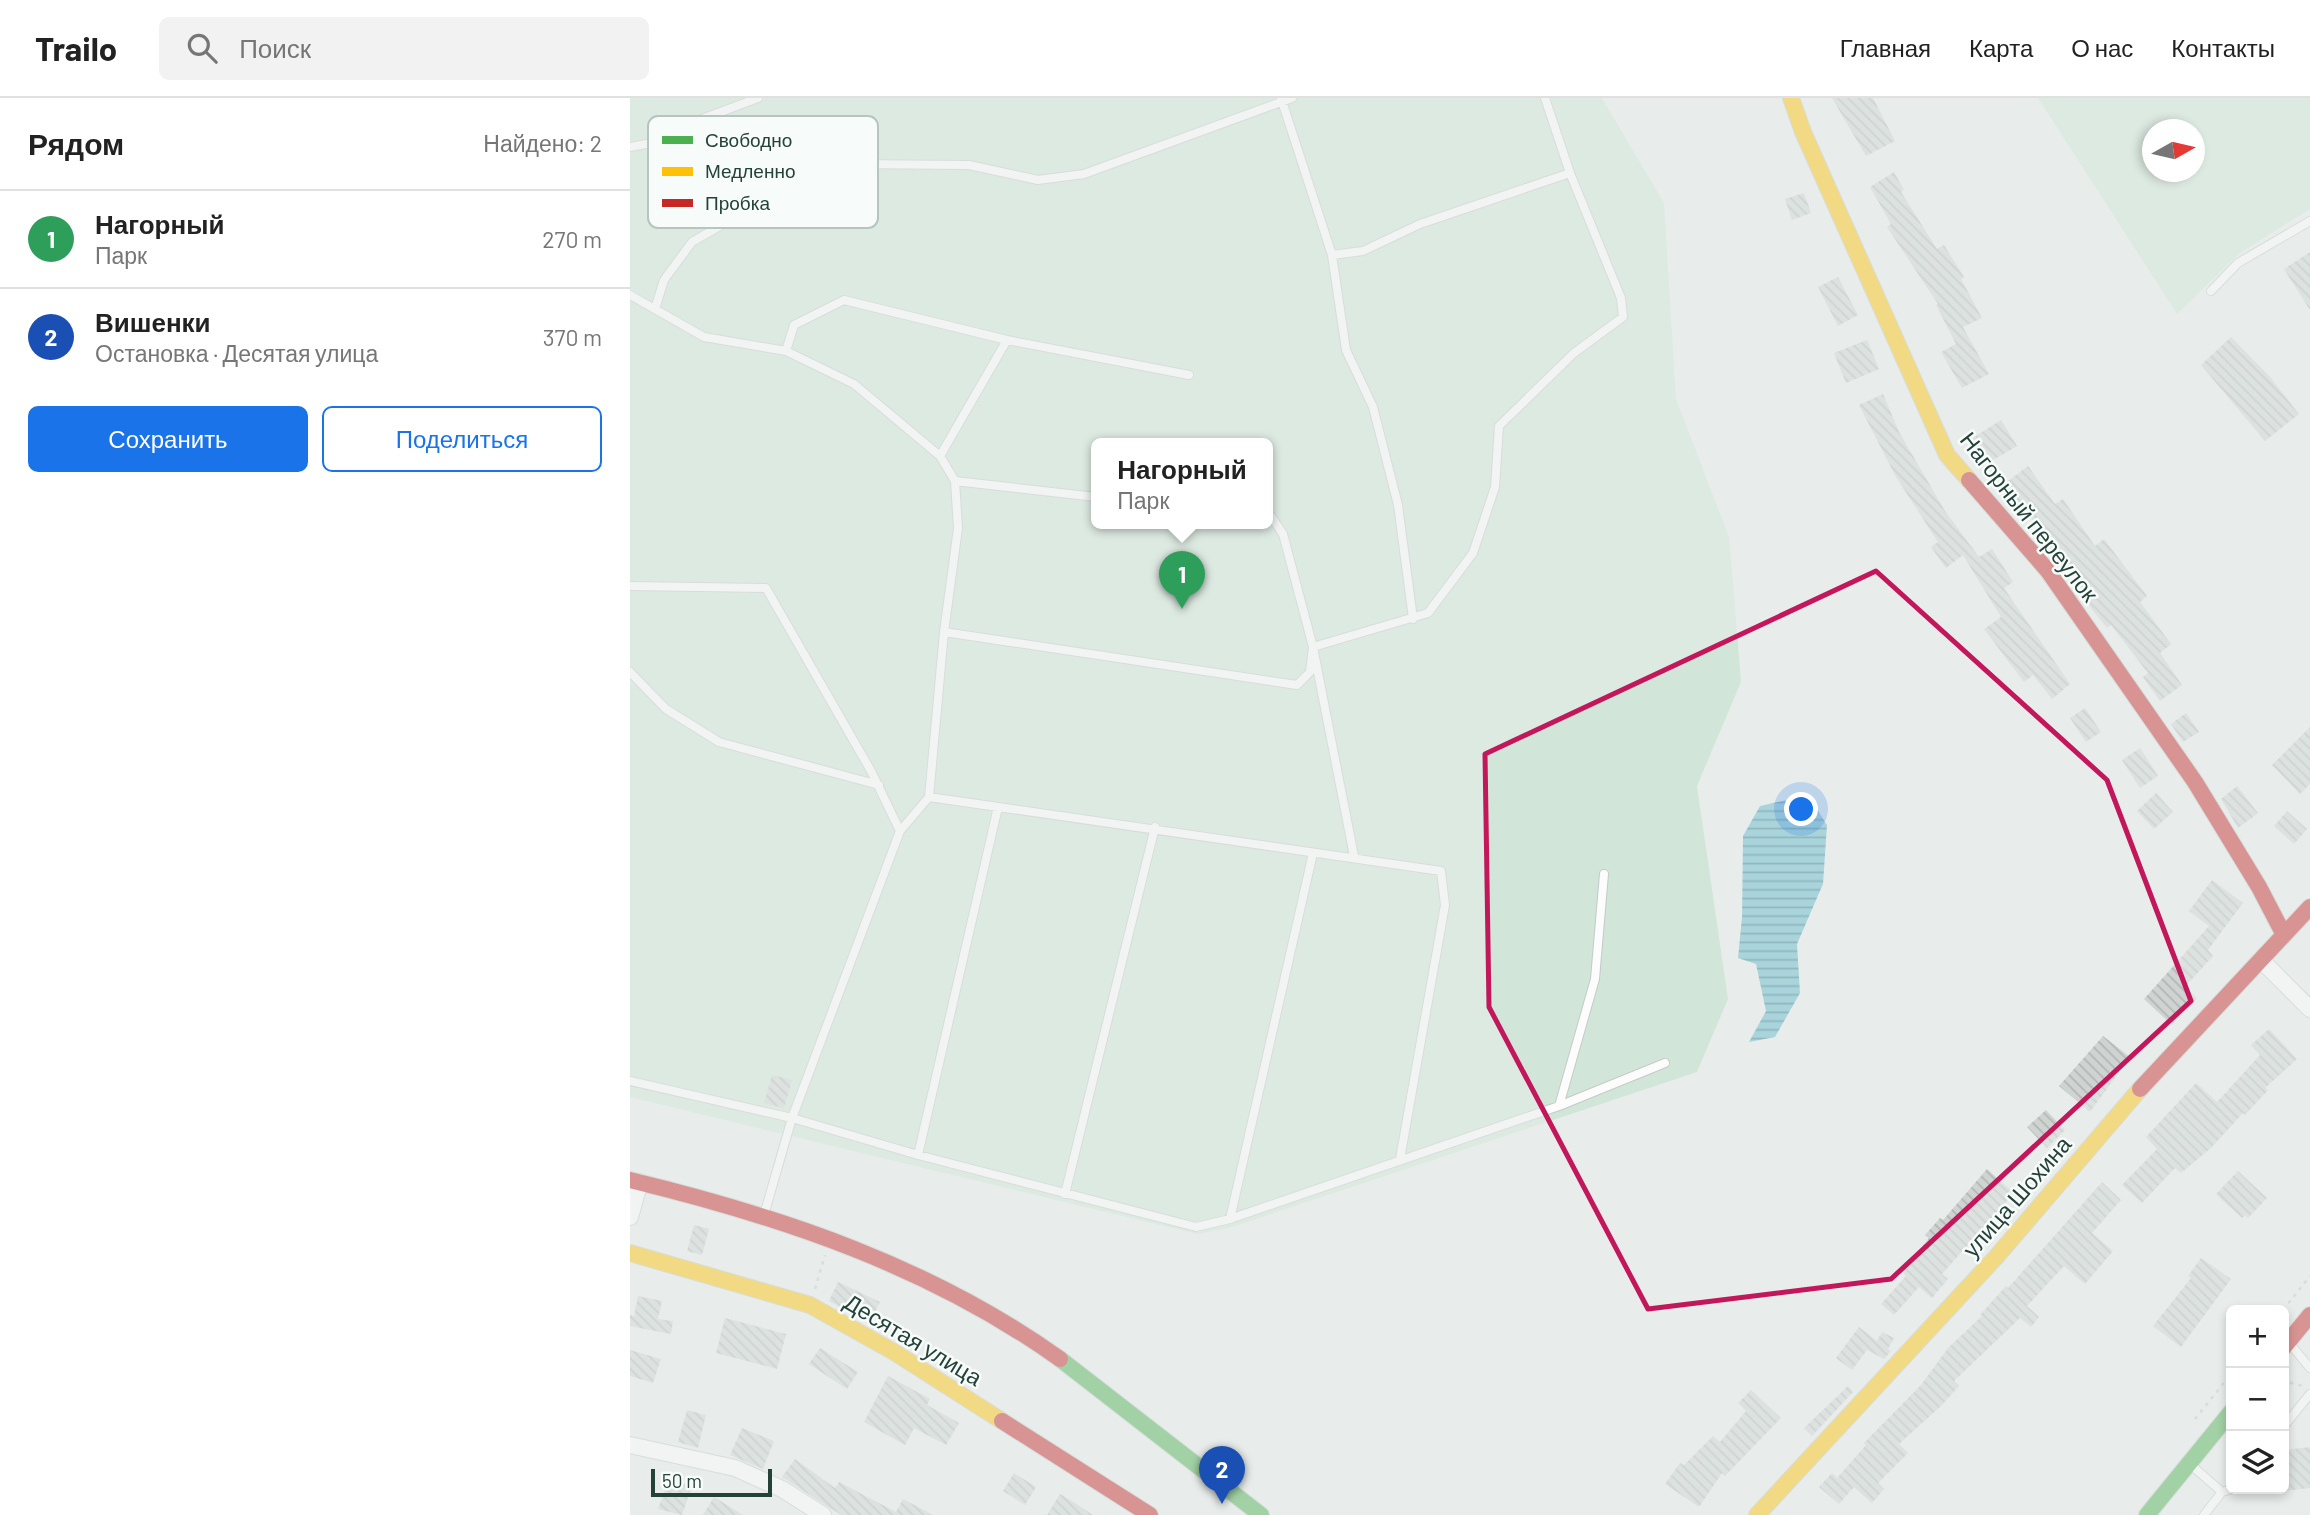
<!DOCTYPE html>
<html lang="ru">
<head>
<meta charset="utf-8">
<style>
	:root { --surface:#fff; --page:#f2f2f2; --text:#222; --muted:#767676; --line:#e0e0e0; --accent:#1a73e8 }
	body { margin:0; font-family:Barlow,sans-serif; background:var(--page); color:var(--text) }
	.controls { position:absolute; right:21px; bottom:21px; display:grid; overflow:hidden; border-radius:10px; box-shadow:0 4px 10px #0003 }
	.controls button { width:63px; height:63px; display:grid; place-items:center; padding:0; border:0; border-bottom:2px solid var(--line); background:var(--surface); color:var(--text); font:35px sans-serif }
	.compass { position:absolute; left:1512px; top:21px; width:63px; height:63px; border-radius:50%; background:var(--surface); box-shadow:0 4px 10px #0003; rotate:82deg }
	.scale { position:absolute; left:21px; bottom:18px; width:121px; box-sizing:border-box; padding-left:7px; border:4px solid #24423a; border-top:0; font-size:19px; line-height:24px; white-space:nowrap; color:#24423a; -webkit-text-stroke:5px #f7fbf9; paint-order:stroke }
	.you { position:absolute; left:1172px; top:712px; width:24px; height:24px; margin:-18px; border:5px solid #fff; border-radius:50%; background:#1a73e8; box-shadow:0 0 0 10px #1a73e833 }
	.badge { display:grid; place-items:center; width:46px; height:46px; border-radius:50%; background:var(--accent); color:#fff; font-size:23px; font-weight:700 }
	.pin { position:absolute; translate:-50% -58px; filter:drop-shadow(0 2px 4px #0008) }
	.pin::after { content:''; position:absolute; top:37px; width:24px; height:21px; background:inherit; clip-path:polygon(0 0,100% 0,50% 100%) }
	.popup { position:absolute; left:461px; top:340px; width:182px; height:91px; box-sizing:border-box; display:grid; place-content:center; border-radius:10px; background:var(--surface); filter:drop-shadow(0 2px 5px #0005); font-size:23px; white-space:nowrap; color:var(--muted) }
	.popup b { font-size:26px; color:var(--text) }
	.popup::after { content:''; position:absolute; left:50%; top:100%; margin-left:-14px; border:14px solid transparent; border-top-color:var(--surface) }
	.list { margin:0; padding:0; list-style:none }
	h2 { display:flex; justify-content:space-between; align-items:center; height:91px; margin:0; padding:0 28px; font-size:30px }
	h2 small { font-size:23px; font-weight:400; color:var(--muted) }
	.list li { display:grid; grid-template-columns:46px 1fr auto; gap:21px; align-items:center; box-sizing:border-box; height:98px; padding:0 28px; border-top:2px solid var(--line) }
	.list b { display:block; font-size:26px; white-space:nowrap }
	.list p { margin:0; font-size:23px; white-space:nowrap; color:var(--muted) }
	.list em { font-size:23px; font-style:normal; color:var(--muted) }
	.actions { display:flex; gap:14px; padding:21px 28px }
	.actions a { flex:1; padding:16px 0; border:2px solid var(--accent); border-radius:10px; text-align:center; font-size:24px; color:var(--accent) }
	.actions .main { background:var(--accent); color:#fff }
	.icon { flex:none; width:38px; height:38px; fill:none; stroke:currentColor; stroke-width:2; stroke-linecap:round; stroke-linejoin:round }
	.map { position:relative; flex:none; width:1680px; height:1417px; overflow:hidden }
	header { display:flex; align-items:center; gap:42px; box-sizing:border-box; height:98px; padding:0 35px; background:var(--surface); border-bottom:2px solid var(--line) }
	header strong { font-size:33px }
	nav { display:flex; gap:38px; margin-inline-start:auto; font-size:24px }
	.search { width:490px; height:63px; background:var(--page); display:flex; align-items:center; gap:18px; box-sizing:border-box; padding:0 24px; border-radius:10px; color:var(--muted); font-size:26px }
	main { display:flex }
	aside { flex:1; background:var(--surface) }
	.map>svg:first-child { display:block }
	.green { fill:#d1e6d8; fill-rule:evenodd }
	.water { fill:url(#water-rules) }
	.building { fill:url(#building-back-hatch) }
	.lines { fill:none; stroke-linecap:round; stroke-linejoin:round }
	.lane-casing { stroke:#c5cac8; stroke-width:10 }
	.street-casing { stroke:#c5cac8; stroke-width:18 }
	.fast-casing { stroke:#c3cbc8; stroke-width:18 }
	.slow-casing { stroke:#c3cbc8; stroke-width:18 }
	.jam-casing { stroke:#c3cbc8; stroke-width:18 }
	.path { stroke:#c3ccca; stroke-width:2.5; stroke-dasharray:3.5 5; stroke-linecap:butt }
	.lane { stroke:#fcfcfc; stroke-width:8 }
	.street { stroke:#fcfcfc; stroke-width:16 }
	.fast { stroke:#4caf50; stroke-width:16 }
	.slow { stroke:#ffc107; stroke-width:16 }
	.jam { stroke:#c62828; stroke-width:16 }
	.marked { fill:none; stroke:#c2185b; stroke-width:5; stroke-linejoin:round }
	.labels { text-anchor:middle; stroke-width:5; stroke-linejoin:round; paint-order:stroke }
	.street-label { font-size:23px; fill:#24423a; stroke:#f7fbf9 }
	.key { fill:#f7fbf9; stroke:#b8c4c0; stroke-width:2 }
	.key-label { font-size:19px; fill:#24423a }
</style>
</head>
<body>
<header>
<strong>Trailo</strong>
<div class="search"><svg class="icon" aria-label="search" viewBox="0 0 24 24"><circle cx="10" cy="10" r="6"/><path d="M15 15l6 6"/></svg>Поиск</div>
<nav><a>Главная</a><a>Карта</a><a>О нас</a><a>Контакты</a></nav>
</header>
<main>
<aside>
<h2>Рядом<small>Найдено: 2</small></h2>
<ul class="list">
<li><span class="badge" style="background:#2e9e5b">1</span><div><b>Нагорный</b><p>Парк</p></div><em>270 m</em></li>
<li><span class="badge" style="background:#1a4fb4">2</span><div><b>Вишенки</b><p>Остановка · Десятая улица</p></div><em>370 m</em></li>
</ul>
<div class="actions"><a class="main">Сохранить</a><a>Поделиться</a></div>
</aside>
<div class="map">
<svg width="1680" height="1417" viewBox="0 0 1680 1417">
	<defs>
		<pattern id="water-rules" width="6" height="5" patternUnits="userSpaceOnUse" patternTransform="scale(1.75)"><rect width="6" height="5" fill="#a9d4db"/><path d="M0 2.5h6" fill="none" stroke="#91b7bd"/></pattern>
		<pattern id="building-back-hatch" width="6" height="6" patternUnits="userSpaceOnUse" patternTransform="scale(1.75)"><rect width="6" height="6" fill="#cfd4d2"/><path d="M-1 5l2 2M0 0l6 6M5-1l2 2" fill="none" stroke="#b2b7b5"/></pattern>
	</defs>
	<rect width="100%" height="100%" fill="#e8edeb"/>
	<path class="green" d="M 0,0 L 972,0 L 1034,105 L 1046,301 L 1099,439 L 1111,584 L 1067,688 L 1098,901 L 1067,974 L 599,1130 L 567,1136 L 0,999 ZM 466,345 L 638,345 L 638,425 L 466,425 Z
		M 1408,0 L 1680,0 L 1680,111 L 1610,155 L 1547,216 ZM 1522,32 L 1564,32 L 1564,74 L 1522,74 Z"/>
	<path class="water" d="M 1178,697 L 1197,727 L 1193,786 L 1167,846 L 1170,895 L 1145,939 L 1119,944 L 1136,913 L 1126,866 L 1108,860 L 1112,819 L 1113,738 L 1130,708 Z"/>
	<path class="building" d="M 1202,0 L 1243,0 L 1265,43 L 1236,58 Z
		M 1264,74 L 1274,92 L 1271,94 L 1307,151 L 1314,147 L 1334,179 L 1331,181 L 1352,220 L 1333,229 L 1359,276 L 1332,290 L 1311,254 L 1326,246 L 1306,207 L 1308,206 L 1257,129 L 1261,126 L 1240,89 Z
		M 1174,95 L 1181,115 L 1162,122 L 1155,101 Z
		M 1680,154 L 1680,212 L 1654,171 Z
		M 1208,179 L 1228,217 L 1208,228 L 1188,189 Z
		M 1601,239 L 1640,279 L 1669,316 L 1635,343 L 1571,267 Z
		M 1237,242 L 1249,271 L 1216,285 L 1204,255 Z
		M 1253,296 L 1269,334 L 1315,413 L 1349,459 L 1362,451 L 1383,484 L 1374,490 L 1440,586 L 1422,601 L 1403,577 L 1394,584 L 1354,531 L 1371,519 L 1333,457 L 1316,470 L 1301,449 L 1308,444 L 1266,379 L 1229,307 Z
		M 1371,322 L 1387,348 L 1353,368 L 1338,343 Z
		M 1398,368 L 1425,406 L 1433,401 L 1465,448 L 1474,441 L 1517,498 L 1510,504 L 1541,546 L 1530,555 L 1552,587 L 1530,603 L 1513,579 L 1518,575 L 1481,527 L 1477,530 L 1456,504 L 1461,500 L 1430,462 L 1392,407 L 1386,412 L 1370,389 Z
		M 1455,610 L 1471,634 L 1456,644 L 1440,620 Z
		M 1556,615 L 1569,634 L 1553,644 L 1541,626 Z
		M 1680,629 L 1680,686 L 1670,696 L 1642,667 Z
		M 1510,650 L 1528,678 L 1510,690 L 1492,662 Z
		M 1607,688 L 1628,715 L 1608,730 L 1591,701 Z
		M 1526,695 L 1543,714 L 1524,731 L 1507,713 Z
		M 1657,713 L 1677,731 L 1664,746 L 1644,728 Z
		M 1582,782 L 1613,805 L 1578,852 L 1583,858 L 1555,889 L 1567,900 L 1542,927 L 1514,901 L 1579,828 L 1559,813 Z
		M 1639,931 L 1667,961 L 1635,990 L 1638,992 L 1615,1017 L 1613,1015 L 1581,1050 L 1551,1075 L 1545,1070 L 1512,1105 L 1492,1087 L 1527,1051 L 1516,1039 L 1566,985 L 1587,1004 L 1630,957 L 1621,947 Z
		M 1473,938 L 1500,959 L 1460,1014 L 1429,988 Z
		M 142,977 L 162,982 L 154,1010 L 134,1005 Z
		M 1416,1012 L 1435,1032 L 1417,1050 L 1397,1029 Z
		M 1357,1071 L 1384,1095 L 1312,1176 L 1318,1181 L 1302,1200 L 1289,1189 L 1264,1217 L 1251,1206 L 1276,1178 L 1272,1174 L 1299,1140 L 1295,1137 L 1310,1120 L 1313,1122 Z
		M 1608,1073 L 1637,1100 L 1618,1120 L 1615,1117 L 1612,1120 L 1586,1096 Z
		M 1472,1084 L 1491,1102 L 1462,1135 L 1483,1153 L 1455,1186 L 1434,1168 L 1397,1208 L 1409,1219 L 1401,1229 L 1390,1220 L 1324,1283 L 1329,1288 L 1312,1307 L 1269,1346 L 1278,1355 L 1248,1385 L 1254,1391 L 1242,1405 L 1224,1389 L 1209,1406 L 1189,1389 L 1202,1375 L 1207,1380 L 1236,1347 L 1234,1345 L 1291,1287 L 1318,1250 L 1352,1218 L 1350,1217 L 1376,1188 L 1378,1190 Z
		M 64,1127 L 79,1131 L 72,1157 L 57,1153 Z
		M 1571,1160 L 1601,1181 L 1551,1249 L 1523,1228 L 1561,1180 L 1558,1178 Z
		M 208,1184 L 250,1204 L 240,1225 L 199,1203 Z
		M 8,1198 L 32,1203 L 28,1221 L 43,1223 L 41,1236 L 0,1228 L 0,1217 L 4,1218 Z
		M 95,1220 L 156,1236 L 147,1271 L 86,1255 Z
		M 1229,1229 L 1247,1243 L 1252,1234 L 1264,1240 L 1258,1251 L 1261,1253 L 1254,1261 L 1237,1252 L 1222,1272 L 1206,1260 Z
		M 190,1250 L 228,1274 L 217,1291 L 179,1266 Z
		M 0,1252 L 31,1261 L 23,1285 L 0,1278 Z
		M 258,1278 L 300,1301 L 297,1307 L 329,1325 L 316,1347 L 284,1330 L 275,1347 L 234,1324 Z
		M 1218,1288 L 1223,1294 L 1182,1338 L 1174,1330 Z
		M 1121,1292 L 1151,1320 L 1095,1378 L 1092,1375 L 1069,1409 L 1035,1386 L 1050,1365 L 1054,1367 L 1083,1338 L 1090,1344 L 1116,1313 L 1108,1305 Z
		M 57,1312 L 76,1317 L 68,1350 L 48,1344 Z
		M 112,1330 L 144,1343 L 133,1371 L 100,1357 Z
		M 1680,1349 L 1680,1390 L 1654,1393 L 1654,1352 Z
		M 165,1361 L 205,1390 L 209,1384 L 266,1414 L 273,1401 L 303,1417 L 211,1417 L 152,1379 Z
		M 384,1375 L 406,1389 L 395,1407 L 373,1393 Z
		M 39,1380 L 62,1388 L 52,1417 L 28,1411 Z
		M 430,1396 L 445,1405 L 463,1417 L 417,1417 Z
		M 84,1399 L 113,1417 L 73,1417 Z"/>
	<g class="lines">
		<defs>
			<path id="lane" d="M 651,0 L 702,157 L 716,252 L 743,309 L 768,407 L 783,521
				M 0,49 L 37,42 L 69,22 L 128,0
				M 702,157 L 733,153 L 790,126 L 940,75
				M 1581,193 L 1608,165 L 1680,123
				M 0,197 L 74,239 L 156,253 L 224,286 L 310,358 L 325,383 L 328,430 L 314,534 L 299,699 L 811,773 L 815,807 L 770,1061
				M 25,211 L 34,182 L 62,144 L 149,94 L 214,66 L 339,67 L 408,82 L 454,76 L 662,0
				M 156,253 L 164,227 L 214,202 L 377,242
				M 310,358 L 377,242 L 559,277
				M 325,383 L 466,399
				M 638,418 L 641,418 L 653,436 L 683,549 L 724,758
				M 0,488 L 136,490 L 241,673 L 270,733
				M 314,534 L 667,587 L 680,574 L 683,549 L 798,515 L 843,455 L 865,389 L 869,328 L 944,255 L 993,219 L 991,200 L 940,75 L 915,0
				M 0,574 L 36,611 L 89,644 L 249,687
				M 0,983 L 162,1020 L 270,733 L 299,699
				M 929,1008 L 965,881 L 974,776
				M 288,1057 L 368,709
				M 435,1096 L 525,729
				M 134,1117 L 162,1020 L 288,1057 L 566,1129 L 600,1121 L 929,1008 L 1035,965
				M 600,1121 L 683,755
				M 1660,1246 L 1680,1270
				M 1654,1328 L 1680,1296
				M 1561,1367 L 1592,1394
				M 1574,1417 L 1592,1394 L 1602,1391"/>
			<path id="street" d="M 1631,862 L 1680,911
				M 0,1119 L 10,1084
				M 0,1347 L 105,1370 L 152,1391 L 193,1417"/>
			<path id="fast" d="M 430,1261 L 631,1417
				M 1517,1417 L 1601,1314"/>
			<path id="slow" d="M 1161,0 L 1173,34 L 1317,357 L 1339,382
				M 0,1155 L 180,1207 L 264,1254 L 372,1323
				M 1127,1417 L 1367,1158 L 1510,991"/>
			<path id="jam" d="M 1339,382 L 1418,473 L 1565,684 L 1629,789 L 1654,837
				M 1510,991 L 1680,809
				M 0,1082 C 153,1119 301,1169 430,1261
				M 1654,1249 L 1680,1217
				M 372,1323 L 520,1417"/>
		</defs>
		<use href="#lane" class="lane-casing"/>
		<use href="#street" class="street-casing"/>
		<use href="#fast" class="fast-casing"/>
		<use href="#slow" class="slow-casing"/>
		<use href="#jam" class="jam-casing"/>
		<path class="path" d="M 185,1191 L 195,1157
			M 1653,1212 L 1680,1178
			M 1654,1289 L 1658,1284 L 1673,1288
			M 1565,1321 L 1601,1276"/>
		<use href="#lane" class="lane"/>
		<use href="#street" class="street"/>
		<use href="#fast" class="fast"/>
		<use href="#slow" class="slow"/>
		<use href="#jam" class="jam"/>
	</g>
	<path d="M0 0H1680V1417H0ZM 1246,473 L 1477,682 L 1561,903 L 1261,1181 L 1018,1211 L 859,909 L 855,656 Z" fill="#e8edeb" fill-opacity=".55" fill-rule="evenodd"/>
	<path class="marked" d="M 1246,473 L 1477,682 L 1561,903 L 1261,1181 L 1018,1211 L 859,909 L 855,656 Z"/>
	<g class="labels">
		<g class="street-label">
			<text transform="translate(1399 419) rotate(52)" y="8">Нагорный переулок</text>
			<text transform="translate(1387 1099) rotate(-49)" y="8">улица Шохина</text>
			<text transform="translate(283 1242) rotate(31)" y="8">Десятая улица</text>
		</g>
	</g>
	<rect x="18" y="18" width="230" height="112" rx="10" class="key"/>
	<rect x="32" y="38" width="31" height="8" fill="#4caf50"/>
	<rect x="32" y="69" width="31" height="9" fill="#ffc107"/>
	<rect x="32" y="101" width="31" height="8" fill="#c62828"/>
	<g class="key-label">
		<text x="75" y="49">Свободно</text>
		<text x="75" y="80">Медленно</text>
		<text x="75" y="112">Пробка</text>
	</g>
</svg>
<div class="controls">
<button>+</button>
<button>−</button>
<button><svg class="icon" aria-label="layers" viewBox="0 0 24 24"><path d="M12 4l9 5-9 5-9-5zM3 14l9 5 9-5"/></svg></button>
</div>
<svg class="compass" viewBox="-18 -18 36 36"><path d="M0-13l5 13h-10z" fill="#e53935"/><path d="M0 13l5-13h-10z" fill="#767676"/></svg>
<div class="scale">50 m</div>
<div class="you"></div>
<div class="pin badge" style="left:552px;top:511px;background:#2e9e5b">1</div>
<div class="popup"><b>Нагорный</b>Парк</div>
<div class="pin badge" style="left:592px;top:1406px;background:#1a4fb4">2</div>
</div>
</main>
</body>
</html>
